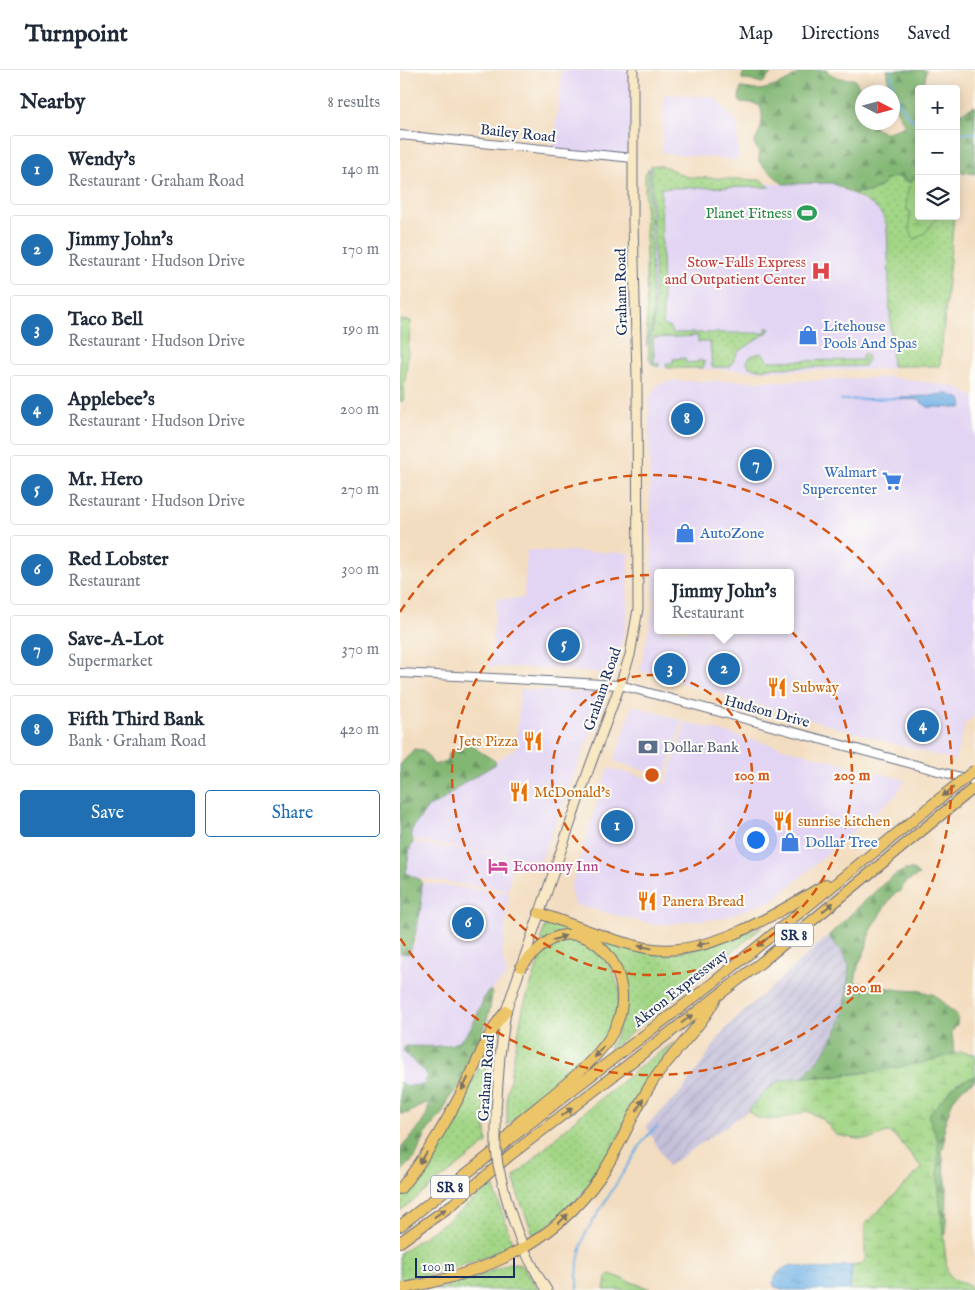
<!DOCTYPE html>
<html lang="en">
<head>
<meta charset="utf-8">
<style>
	:root { --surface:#fff; --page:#f6f6f7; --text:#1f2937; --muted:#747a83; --line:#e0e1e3; --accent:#1f6fb2 }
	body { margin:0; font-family:"IM FELL English",serif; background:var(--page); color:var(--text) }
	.controls { position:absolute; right:15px; top:15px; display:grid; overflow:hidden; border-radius:5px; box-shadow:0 2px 12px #0003 }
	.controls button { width:45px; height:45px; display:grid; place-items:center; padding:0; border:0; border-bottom:1px solid var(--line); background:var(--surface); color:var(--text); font:25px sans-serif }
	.compass { position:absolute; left:455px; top:15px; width:45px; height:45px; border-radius:50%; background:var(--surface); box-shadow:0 2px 12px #0003; rotate:96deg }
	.scale { position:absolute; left:15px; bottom:12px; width:100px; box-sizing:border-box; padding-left:5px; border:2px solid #1b2f5e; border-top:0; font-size:14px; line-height:18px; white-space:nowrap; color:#1b2f5e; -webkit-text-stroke:4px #fdfcf7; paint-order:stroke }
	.you { position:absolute; left:355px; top:769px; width:18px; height:18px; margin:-12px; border:4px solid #fff; border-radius:50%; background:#1a73e8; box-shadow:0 0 0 8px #1a73e833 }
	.badge { display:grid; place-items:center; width:32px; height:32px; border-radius:50%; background:var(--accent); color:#fff; font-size:16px; font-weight:700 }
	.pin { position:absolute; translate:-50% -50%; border:2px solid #fff; box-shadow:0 1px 5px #0006 }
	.popup { position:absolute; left:254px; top:499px; width:140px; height:65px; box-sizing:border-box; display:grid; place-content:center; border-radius:5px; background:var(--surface); filter:drop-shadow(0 1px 4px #0005); font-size:16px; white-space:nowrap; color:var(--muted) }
	.popup b { font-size:19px; color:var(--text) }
	.popup::after { content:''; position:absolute; left:50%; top:100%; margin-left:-10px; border:10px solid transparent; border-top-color:var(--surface) }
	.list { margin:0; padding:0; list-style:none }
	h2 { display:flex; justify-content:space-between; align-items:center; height:65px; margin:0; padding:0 20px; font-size:21px }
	h2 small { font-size:16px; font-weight:400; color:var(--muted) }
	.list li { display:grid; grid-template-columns:32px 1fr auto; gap:15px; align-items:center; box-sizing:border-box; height:70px; margin:0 10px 10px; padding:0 10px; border:1px solid var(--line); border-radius:5px }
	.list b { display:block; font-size:19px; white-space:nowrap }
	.list p { margin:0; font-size:16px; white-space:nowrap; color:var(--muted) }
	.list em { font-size:16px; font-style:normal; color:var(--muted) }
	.actions { display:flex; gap:10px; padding:15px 20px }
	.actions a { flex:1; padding:11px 0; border:1px solid var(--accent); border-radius:5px; text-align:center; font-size:18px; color:var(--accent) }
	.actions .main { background:var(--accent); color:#fff }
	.icon { flex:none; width:28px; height:28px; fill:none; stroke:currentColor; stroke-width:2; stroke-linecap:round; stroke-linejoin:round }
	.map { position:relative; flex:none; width:575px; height:1220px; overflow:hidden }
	header { display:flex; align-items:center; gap:30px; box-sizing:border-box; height:70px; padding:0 25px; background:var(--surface); border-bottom:1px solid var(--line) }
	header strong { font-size:24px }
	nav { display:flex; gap:28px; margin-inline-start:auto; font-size:18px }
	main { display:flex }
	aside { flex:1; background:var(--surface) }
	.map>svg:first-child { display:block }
	.built { fill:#e2d4f3; fill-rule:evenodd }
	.industrial { fill:url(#industrial-furrows) }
	.grass { fill:url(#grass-dots); stroke:#5f8272 }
	.forest { fill:url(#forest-firs); stroke:#4e7368 }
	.wetland { fill:url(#wetland-marsh); stroke:#5f8272 }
	.pitch { fill:#a3d686; stroke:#5f8272 }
	.water { fill:url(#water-ripples); stroke:#4570a1 }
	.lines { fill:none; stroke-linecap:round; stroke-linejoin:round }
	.stream { stroke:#6fb1e4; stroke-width:2 }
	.tertiary-casing { stroke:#676c80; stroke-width:10 }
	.secondary-casing { stroke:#676c80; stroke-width:11 }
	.motorway-casing { stroke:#676c80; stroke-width:12 }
	.tertiary { stroke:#fff; stroke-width:8 }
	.secondary { stroke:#f8e8c3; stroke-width:9 }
	.motorway { stroke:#edc569; stroke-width:10 }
	.secondary-bridge-casing { stroke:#676c80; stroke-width:11; stroke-linecap:butt }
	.motorway-bridge-casing { stroke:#676c80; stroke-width:12; stroke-linecap:butt }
	.secondary-bridge { stroke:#f8e8c3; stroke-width:9 }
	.motorway-bridge { stroke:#edc569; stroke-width:10 }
	.oneway { fill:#797263 }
	.ring { fill:none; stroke:#d45514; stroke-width:2.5; stroke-dasharray:9 6 }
	.labels { text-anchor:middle; stroke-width:4; stroke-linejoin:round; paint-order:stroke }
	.shield { fill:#fdfcf7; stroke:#5f6c8c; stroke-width:1 }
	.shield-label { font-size:14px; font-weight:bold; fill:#1b2f5e }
	.street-label { font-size:15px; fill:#1b2f5e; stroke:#fdfcf7 }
	.leisure-label { font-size:15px; fill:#27864d; stroke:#fdfcf7; text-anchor:end }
	.health-label { font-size:15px; fill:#be3a42; stroke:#fdfcf7; text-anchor:end }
	.shop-label { font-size:15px; fill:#366cbe; stroke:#fdfcf7; text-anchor:start }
	.food-label { font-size:15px; fill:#c56008; stroke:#fdfcf7; text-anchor:start }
	.service-label { font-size:15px; fill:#4e5e75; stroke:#fdfcf7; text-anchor:start }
	.hotel-label { font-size:15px; fill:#b23c85; stroke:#fdfcf7; text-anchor:start }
	.centre { fill:#d45514; stroke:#fdfcf7; stroke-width:2.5 }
	.ring-label { font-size:15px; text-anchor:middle; font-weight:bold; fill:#d45514; stroke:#fdfcf7; stroke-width:4; stroke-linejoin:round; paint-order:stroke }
</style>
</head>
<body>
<header>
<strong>Turnpoint</strong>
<nav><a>Map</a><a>Directions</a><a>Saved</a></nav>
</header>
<main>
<aside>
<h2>Nearby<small>8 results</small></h2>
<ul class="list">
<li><span class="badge">1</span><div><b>Wendy's</b><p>Restaurant · Graham Road</p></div><em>140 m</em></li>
<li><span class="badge">2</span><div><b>Jimmy John's</b><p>Restaurant · Hudson Drive</p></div><em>170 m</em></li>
<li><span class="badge">3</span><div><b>Taco Bell</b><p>Restaurant · Hudson Drive</p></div><em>190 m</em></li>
<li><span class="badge">4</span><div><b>Applebee's</b><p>Restaurant · Hudson Drive</p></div><em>200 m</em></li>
<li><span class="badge">5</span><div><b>Mr. Hero</b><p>Restaurant · Hudson Drive</p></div><em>270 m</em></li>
<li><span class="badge">6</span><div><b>Red Lobster</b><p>Restaurant</p></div><em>300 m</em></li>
<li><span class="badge">7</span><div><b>Save-A-Lot</b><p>Supermarket</p></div><em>370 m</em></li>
<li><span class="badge">8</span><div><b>Fifth Third Bank</b><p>Bank · Graham Road</p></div><em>420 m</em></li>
</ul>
<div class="actions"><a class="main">Save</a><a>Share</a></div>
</aside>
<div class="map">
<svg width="575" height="1220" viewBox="0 0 575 1220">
	<defs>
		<pattern id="industrial-furrows" width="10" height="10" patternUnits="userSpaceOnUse" patternTransform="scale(1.25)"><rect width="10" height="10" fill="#c5c0da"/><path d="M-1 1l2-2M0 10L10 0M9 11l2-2" fill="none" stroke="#a9a5be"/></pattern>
		<pattern id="grass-dots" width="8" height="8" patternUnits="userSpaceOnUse" patternTransform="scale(1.25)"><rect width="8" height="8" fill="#a3d686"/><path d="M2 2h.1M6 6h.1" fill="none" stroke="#8cb876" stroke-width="1.8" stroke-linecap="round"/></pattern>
		<pattern id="forest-firs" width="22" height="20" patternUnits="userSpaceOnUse" patternTransform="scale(1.25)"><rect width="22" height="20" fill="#82b773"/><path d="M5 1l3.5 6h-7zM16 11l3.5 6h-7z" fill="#6a9562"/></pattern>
		<pattern id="wetland-marsh" width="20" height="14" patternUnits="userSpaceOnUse" patternTransform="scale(1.25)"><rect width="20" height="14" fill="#a3d686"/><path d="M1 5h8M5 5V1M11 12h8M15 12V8" fill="none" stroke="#8cb876"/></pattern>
		<pattern id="water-ripples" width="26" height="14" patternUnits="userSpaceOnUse" patternTransform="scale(1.25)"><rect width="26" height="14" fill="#6fb1e4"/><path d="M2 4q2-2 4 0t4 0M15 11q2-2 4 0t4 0" fill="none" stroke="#5a90bc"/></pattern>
	</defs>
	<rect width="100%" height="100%" fill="#fdfcf7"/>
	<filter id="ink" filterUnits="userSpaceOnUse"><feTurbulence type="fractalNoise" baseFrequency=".02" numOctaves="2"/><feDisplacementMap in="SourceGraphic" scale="10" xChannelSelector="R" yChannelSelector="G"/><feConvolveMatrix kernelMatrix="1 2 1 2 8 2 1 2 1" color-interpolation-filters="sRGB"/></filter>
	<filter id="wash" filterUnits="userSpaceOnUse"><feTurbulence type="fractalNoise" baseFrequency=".0096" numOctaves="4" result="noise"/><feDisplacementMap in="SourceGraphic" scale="20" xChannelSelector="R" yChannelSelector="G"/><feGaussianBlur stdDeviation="1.12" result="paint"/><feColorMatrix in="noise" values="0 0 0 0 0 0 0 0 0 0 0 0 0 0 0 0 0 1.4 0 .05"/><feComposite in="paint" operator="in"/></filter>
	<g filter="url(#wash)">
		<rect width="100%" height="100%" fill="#f3ddc0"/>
		<path class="built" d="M 162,0 L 233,0 L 233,88 L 153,80 Z
			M 264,24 L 315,27 L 338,54 L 338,90 L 262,83 Z
			M 258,95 L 266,97 L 287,107 L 383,114 L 432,113 L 475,137 L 484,145 L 487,156 L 492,299 L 368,301 L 258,298 L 250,295 L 248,288 L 245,104 L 251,96 Z
			M 491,307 L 557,317 L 575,327 L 575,645 L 565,653 L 555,691 L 240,601 L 254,535 L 250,442 L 249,330 L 257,315 L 271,311 L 396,311 ZM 258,503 L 390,503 L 390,560 L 258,560 Z
			M 127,480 L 229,483 L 227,547 L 218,590 L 214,597 L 201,603 L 120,597 L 89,597 L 97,529 L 124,528 Z
			M 120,619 L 198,623 L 202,632 L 141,791 L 8,769 L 12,744 L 116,678 Z
			M 233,635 L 283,651 L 265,707 L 214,691 Z
			M 286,652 L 505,710 L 496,725 L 375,829 L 323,848 L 256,855 L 175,835 L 170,820 L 208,698 L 266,713 Z
			M 8,772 L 113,787 L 108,820 L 3,806 Z
			M 22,813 L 109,823 L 102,885 L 107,906 L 85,925 L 67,965 L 59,972 L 49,976 L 26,1027 L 0,1024 L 0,869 L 15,875 Z"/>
		<path class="industrial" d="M 428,866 L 441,880 L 449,895 L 447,925 L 443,947 L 426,981 L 403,1007 L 395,1007 L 377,1013 L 348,1041 L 268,1096 L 246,1056 L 283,1020 L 326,958 Z"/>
		<path class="grass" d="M 258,95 L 266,97 L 287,107 L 361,110 L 370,117 L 261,118 L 263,255 L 270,257 L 272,263 L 366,263 L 366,258 L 370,258 L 368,262 L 338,282 L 330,297 L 312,297 L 310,272 L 298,272 L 298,266 L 253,268 L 254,293 L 259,293 L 258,297 C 240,292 254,262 254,249 C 256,198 252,147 251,96 Z
			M 249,98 L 253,250 L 247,276 L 245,104 Z
			M 519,102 L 519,146 L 554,146 L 540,296 L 492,296 L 487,156 C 481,136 467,132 450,122 C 461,124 481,122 485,110 C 494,104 501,107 510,112 Z
			M 362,283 L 369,291 L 464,290 L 461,287 L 463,284 L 466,284 L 468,289 L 464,296 L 367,298 L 365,300 L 349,297 L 347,291 C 351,285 355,284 362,283 Z
			M 285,288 L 286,293 L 298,292 L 299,290 L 305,292 L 303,298 L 267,298 L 266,293 L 273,293 L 273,289 Z
			M 147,851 L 237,881 L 256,884 L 269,884 L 308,876 L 364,856 L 211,979 L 209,977 L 218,963 L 222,903 L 188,865 L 144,871 L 141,869 Z
			M 166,868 L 194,873 L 213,900 L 219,920 L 217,944 L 206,968 L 178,995 L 107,1055 L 107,1024 L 123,938 L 138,894 L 144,883 L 150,875 Z
			M 275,972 L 253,1004 L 198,1103 L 171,1137 L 136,1164 L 133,1164 L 118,1125 L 114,1107 L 177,1048 L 246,992 Z
			M 82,991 L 86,992 L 85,1051 L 87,1073 L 0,1141 L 0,1126 L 45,1063 Z
			M 93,1115 L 113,1175 L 83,1188 L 53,1198 L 0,1211 L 0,1183 L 47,1151 Z
			M 109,1193 L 122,1195 L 138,1220 L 35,1220 L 76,1208 Z"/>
		<path class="forest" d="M 346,0 L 356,0 L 359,3 L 374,0 L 363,13 L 342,9 L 342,6 Z
			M 402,0 L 426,0 C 434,8 442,9 454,9 C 464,20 462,38 462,52 L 471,53 C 481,67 491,61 505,56 L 493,33 L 492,22 L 490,22 L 487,0 L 526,0 L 524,19 L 519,19 L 519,102 L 510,112 L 502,110 L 498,106 L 485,110 L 484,114 L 470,122 L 457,123 L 450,122 L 432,113 L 383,114 L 359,92 L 359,83 L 354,73 C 361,60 365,49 360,36 L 353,33 L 340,32 L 339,27 L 341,18 C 347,18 352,20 358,20 C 372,19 392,10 402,0 Z
			M 575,36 L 575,104 L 556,101 L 556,45 Z
			M 70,672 L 79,681 L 95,691 L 96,694 L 65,712 L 40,732 L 28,737 L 11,761 L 13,772 L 10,778 L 6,803 L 21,810 C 24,834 17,861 9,884 L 0,883 L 0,695 L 14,679 L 23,680 L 34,695 L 46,691 L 50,682 L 64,679 Z
			M 505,800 L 513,800 L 519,805 L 505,812 L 501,821 L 494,824 L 481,842 L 469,865 L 466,878 L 458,896 L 455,912 L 500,920 L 521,921 L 535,925 L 558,947 L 557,954 L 552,962 L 554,984 L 541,989 L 557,1013 L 575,1006 L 575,1010 L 562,1019 L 553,1030 L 544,1056 L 545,1071 L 542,1082 L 547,1119 L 546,1164 L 542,1166 L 546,1191 L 523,1098 L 500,1071 L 489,1062 L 467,1002 L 438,1006 L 403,1007 L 425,981 L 435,964 L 443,947 L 447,925 L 449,895 L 441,880 L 428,866 L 483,814 L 495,805 Z
			M 90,920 L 92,924 L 90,938 L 83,964 L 68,994 L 64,1006 L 57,1019 L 50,1027 L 42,1044 L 28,1060 L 15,1088 L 0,1103 C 0,1096 0,1085 1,1079 C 9,1067 32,1048 28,1032 L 8,1043 L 0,1044 L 0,1012 L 6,1016 L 24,1015 L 27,1005 C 20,995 10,990 3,981 L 5,976 C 61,977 64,980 85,925 Z"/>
		<path class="wetland" d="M 519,102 L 519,146 L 537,146 L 537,148 L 525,163 L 515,169 C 508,162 509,151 511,142 L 507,140 C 505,124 509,114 519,102 Z
			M 560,982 L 575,984 L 575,1006 L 557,1013 L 528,1045 L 538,1072 L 538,1115 L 547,1200 L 551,1208 L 572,1217 L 575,1220 L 450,1220 L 452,1196 L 462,1194 L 465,1190 L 465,1154 L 522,1098 L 500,1071 L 489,1062 L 471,1069 L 458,1069 L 436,1065 L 423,1049 L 407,1041 C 388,1046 364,1058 348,1041 C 357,1031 366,1018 379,1012 C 398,1004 419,1009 439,1006 C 480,1001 521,995 560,982 Z
			M 210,1204 L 253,1220 L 204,1220 L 206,1209 Z"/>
		<path class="pitch" d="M 0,250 L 11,251 L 3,331 L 0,331 Z"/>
		<path class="water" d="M 545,323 L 561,329 L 563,336 L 561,338 L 528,337 L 518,330 L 500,329 L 500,327 L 531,326 Z
			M 393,1195 C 405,1198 420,1200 433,1198 C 440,1197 445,1194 452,1196 L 450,1220 L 385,1220 L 375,1217 L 373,1214 C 375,1203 383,1197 393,1195 Z"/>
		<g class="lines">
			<path class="stream" d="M 493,0 C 493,4 491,8 492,12 C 494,28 506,46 519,55
				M 556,63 L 575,63
				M 441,330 L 500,328
				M 178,1220 L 177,1211 L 178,1191 L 184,1166 L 239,1077 L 247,1066 L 257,1057"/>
		</g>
	</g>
	<g filter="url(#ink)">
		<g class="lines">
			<defs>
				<path id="tertiary" d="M 0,65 L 233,88
					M 0,603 L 220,615 L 575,711"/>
				<path id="secondary" d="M 96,1041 L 100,986 L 106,941 L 190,696 L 220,615 L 230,585 L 238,539 L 237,307 L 233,153 L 233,0
					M 105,1123 C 114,1157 127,1191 147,1220"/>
				<path id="motorway" d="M 139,843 C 174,855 218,874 253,879 C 310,886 378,843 426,814
					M 107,1067 L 117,1054 C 146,1029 201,991 216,956 C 222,942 224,926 220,911 C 214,884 189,858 159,866 C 144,871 132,885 121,897
					M 0,1119 C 28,1085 49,1047 69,1008 C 81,984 88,962 106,941
					M 0,1156 L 172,1020 L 313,913 L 521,744
					M 0,1172 L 53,1134 L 109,1086 L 363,891 L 575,717
					M 0,1219 C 81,1204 151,1178 200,1107 C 220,1078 232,1044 251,1014 C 270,984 299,960 315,930"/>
			</defs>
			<use href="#tertiary" class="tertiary-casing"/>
			<use href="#secondary" class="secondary-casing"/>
			<use href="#motorway" class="motorway-casing"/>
			<use href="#tertiary" class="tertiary"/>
			<use href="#secondary" class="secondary"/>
			<use href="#motorway" class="motorway"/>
			<defs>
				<path id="secondary-bridge" d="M 96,1041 L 96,1079 L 98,1095 L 105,1123"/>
				<path id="motorway-bridge" d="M 521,744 L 575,700"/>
			</defs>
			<use href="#secondary-bridge" class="secondary-bridge-casing"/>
			<use href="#motorway-bridge" class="motorway-bridge-casing"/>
			<use href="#secondary-bridge" class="secondary-bridge"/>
			<use href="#motorway-bridge" class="motorway-bridge"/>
		</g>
		<defs><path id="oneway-solid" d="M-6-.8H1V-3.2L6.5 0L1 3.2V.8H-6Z" transform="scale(1.25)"/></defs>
		<g class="oneway">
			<use href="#oneway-solid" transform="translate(548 722) rotate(141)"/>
			<use href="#oneway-solid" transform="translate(428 837) rotate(-39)"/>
			<use href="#oneway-solid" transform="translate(159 868) rotate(-19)"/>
			<use href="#oneway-solid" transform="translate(363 872) rotate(141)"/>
			<use href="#oneway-solid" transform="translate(303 874) rotate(166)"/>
			<use href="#oneway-solid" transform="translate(245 877) rotate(-169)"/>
			<use href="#oneway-solid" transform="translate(287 949) rotate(-37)"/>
			<use href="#oneway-solid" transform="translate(199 982) rotate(128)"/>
			<use href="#oneway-solid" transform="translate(65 1014) rotate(117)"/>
			<use href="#oneway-solid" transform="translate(240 1035) rotate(-62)"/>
			<use href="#oneway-solid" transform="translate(167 1042) rotate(-38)"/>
			<use href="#oneway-solid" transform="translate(23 1088) rotate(123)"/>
			<use href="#oneway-solid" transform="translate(40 1143) rotate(-36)"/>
			<use href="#oneway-solid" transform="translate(163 1149) rotate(-45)"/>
		</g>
	</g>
	<g class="ring">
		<circle cx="252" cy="705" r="100"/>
		<circle cx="252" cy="705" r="200"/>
		<path d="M0 542A300 300 0 1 1 0 868"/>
	</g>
	<defs>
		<symbol id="stadium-bare" viewBox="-9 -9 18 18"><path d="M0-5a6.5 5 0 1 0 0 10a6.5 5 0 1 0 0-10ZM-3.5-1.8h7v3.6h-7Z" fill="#2e9e5b" stroke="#fdfcf7" stroke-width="2.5" paint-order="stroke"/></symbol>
		<symbol id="hospital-bare" viewBox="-9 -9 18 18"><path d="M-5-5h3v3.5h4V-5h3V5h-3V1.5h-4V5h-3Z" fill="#e0444e" stroke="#fdfcf7" stroke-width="2.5" paint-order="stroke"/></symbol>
		<symbol id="shop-bare" viewBox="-9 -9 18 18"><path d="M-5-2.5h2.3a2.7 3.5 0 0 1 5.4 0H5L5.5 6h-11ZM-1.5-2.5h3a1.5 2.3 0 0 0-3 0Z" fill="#3f7fe0" stroke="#fdfcf7" stroke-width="2.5" paint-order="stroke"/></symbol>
		<symbol id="supermarket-bare" viewBox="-9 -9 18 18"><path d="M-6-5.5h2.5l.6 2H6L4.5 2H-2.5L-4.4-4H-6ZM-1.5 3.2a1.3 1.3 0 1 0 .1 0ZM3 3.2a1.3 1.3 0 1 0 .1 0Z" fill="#3f7fe0" stroke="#fdfcf7" stroke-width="2.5" paint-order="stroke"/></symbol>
		<symbol id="restaurant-bare" viewBox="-9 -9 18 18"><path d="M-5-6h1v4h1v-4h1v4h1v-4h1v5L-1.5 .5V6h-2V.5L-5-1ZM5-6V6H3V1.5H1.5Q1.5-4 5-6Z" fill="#e8710a" stroke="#fdfcf7" stroke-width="2.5" paint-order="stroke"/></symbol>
		<symbol id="bank-bare" viewBox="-9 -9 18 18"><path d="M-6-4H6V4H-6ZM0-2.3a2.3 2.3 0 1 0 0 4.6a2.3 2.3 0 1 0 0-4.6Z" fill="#5c6f8a" stroke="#fdfcf7" stroke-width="2.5" paint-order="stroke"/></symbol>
		<symbol id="hotel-bare" viewBox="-9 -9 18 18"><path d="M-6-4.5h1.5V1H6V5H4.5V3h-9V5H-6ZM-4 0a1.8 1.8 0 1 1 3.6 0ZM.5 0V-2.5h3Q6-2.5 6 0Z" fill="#d1479c" stroke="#fdfcf7" stroke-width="2.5" paint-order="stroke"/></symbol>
	</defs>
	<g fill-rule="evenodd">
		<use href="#stadium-bare" x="393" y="129" width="28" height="28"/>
		<use href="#hospital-bare" x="407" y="187" width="28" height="28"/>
		<use href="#shop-bare" x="394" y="251" width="28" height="28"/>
		<use href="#supermarket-bare" x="478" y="397" width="28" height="28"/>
		<use href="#shop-bare" x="271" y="449" width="28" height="28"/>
		<use href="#restaurant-bare" x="363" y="603" width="28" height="28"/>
		<use href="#restaurant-bare" x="119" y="657" width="28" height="28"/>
		<use href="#bank-bare" x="234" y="663" width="28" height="28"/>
		<use href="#restaurant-bare" x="105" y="708" width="28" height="28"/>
		<use href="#restaurant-bare" x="369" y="737" width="28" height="28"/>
		<use href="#shop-bare" x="376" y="758" width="28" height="28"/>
		<use href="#hotel-bare" x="84" y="782" width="28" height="28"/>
		<use href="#restaurant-bare" x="233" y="817" width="28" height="28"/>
	</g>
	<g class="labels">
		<g class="shield">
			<rect x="375" y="853.5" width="38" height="23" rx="4"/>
			<rect x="31" y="1105.5" width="38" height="23" rx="4"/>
		</g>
		<g class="shield-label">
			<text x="394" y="870">SR 8</text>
			<text x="50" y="1122">SR 8</text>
		</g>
		<g class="street-label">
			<text transform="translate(118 63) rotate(6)" y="5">Bailey Road</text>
			<text transform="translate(221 222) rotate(-91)" y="5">Graham Road</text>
			<text transform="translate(202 619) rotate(-71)" y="5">Graham Road</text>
			<text transform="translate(367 641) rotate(15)" y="5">Hudson Drive</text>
			<text transform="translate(280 918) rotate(-38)" y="5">Akron Expressway</text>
			<text transform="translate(86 1008) rotate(-86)" y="5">Graham Road</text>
		</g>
		<g class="leisure-label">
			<text x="392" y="148">Planet Fitness</text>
		</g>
		<g class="health-label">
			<text x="406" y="197">Stow-Falls Express<tspan x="406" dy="17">and Outpatient Center</tspan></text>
		</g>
		<g class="shop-label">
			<text x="423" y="261">Litehouse<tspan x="423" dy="17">Pools And Spas</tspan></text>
			<text x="477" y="407" text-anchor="end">Walmart<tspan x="477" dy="17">Supercenter</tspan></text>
			<text x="300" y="468">AutoZone</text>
			<text x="405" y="777">Dollar Tree</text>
		</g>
		<g class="food-label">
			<text x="392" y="622">Subway</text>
			<text x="118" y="676" text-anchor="end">Jets Pizza</text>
			<text x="134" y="727">McDonald's</text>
			<text x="398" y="756">sunrise kitchen</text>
			<text x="262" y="836">Panera Bread</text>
		</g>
		<g class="service-label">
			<text x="263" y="682">Dollar Bank</text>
		</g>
		<g class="hotel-label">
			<text x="113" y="801">Economy Inn</text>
		</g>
	</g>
	<circle cx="252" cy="705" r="8" class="centre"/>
	<g class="ring-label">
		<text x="352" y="710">100 m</text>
		<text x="452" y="710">200 m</text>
		<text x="464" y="922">300 m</text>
	</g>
</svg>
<div class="controls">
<button>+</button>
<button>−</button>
<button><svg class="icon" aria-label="layers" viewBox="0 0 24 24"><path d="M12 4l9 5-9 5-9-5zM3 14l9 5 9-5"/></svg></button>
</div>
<svg class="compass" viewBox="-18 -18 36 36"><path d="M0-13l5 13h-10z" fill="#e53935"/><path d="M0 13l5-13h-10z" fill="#747a83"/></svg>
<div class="scale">100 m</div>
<div class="you"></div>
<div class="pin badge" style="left:217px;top:756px">1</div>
<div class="pin badge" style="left:324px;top:599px">2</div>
<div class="popup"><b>Jimmy John's</b>Restaurant</div>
<div class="pin badge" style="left:270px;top:599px">3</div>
<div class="pin badge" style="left:523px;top:656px">4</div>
<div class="pin badge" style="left:164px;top:575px">5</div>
<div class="pin badge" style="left:68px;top:853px">6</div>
<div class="pin badge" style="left:356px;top:395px">7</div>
<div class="pin badge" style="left:287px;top:349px">8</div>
</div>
</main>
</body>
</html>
